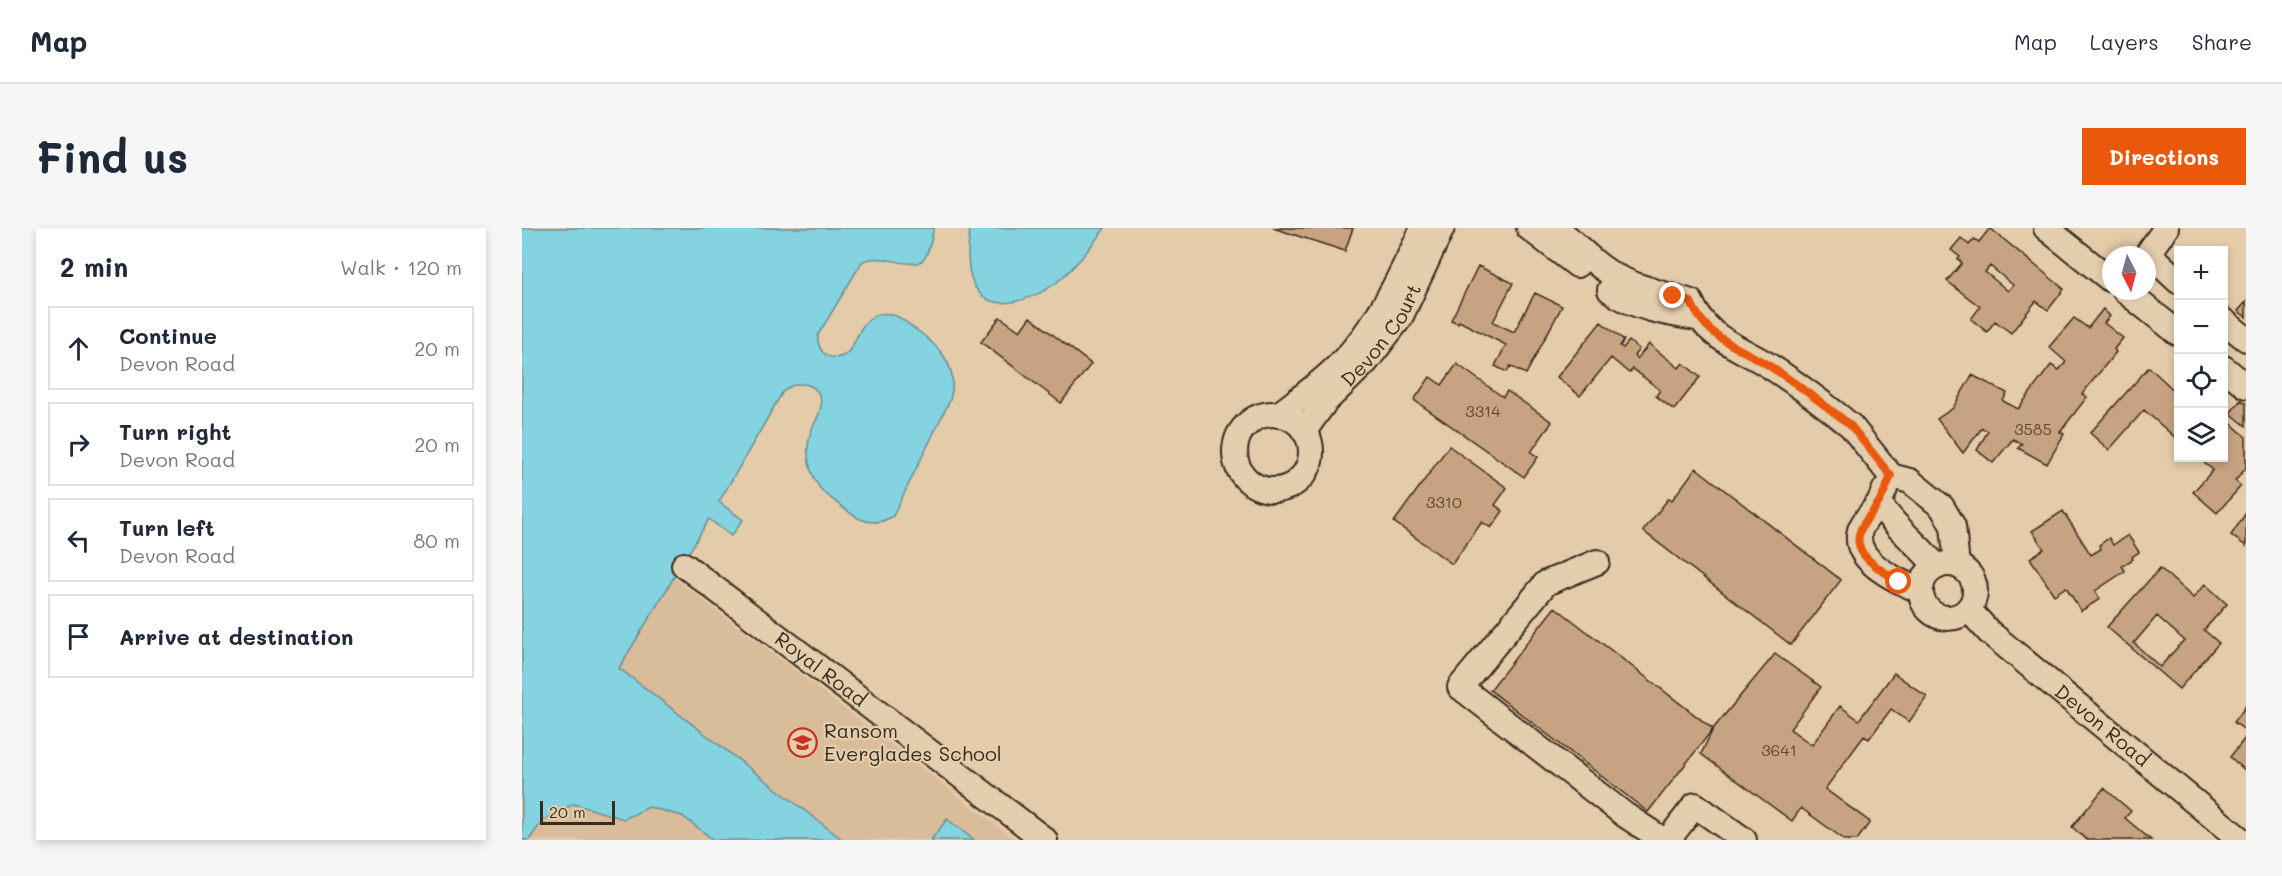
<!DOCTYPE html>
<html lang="en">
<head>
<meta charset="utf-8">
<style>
	:root { --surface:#fff; --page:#f6f6f7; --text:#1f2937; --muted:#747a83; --line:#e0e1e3; --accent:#ea580c }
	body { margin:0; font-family:Mali,sans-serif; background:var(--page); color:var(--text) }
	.controls { position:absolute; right:18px; top:18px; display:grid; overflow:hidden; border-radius:0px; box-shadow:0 3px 9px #0003 }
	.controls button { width:54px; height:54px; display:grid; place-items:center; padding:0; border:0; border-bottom:2px solid var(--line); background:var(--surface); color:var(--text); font:30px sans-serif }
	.compass { position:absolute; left:1580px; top:18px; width:54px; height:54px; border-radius:50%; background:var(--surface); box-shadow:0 3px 9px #0003; rotate:174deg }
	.scale { position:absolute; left:18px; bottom:15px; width:75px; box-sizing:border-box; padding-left:6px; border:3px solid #3b2a1e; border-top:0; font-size:16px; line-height:21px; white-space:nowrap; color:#3b2a1e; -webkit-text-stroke:4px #e3cead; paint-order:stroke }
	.stop { position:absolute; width:18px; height:18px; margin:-14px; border:4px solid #ea580c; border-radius:50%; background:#fff }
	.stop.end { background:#ea580c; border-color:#fff; box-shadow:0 2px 6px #0008 }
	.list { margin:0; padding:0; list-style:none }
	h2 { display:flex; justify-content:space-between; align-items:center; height:78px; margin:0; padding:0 24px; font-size:26px }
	h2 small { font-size:20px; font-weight:400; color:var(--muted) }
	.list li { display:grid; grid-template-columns:39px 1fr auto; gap:18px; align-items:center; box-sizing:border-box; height:84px; margin:0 12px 12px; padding:0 12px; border:2px solid var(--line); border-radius:0px }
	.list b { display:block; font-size:22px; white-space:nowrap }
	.list p { margin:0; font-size:20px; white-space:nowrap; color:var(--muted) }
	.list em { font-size:20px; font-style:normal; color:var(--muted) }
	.icon { flex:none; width:33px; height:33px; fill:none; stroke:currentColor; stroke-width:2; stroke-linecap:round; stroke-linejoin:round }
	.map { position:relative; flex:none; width:1724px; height:612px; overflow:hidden; border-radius:0px }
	header { display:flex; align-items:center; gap:36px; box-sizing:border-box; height:84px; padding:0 30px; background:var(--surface); border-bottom:2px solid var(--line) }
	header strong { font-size:28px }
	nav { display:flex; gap:33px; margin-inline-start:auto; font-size:21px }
	.intro { display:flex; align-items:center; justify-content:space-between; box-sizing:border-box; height:144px; padding:0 36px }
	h1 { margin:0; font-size:42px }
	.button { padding:15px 27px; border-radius:0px; background:var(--accent); color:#fff; font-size:21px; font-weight:700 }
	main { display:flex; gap:36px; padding:0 36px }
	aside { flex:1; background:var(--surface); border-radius:0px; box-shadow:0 3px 9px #0003 }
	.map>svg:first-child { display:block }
	.built { fill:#d9bc9a }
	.water { fill:#84d3e1; stroke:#678f93; stroke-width:1.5 }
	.building { fill:#c8a381; stroke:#3b2a1e; stroke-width:1.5; fill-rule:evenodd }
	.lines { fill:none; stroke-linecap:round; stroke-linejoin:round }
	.minor-casing { stroke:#3b2a1e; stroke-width:28 }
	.minor { stroke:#e3cead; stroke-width:24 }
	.route { stroke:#ea580c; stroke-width:8 }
	.labels { text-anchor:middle; stroke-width:4.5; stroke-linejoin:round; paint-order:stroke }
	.number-label { font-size:16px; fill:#5e4837 }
	.street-label { font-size:20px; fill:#3b2a1e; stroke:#e3cead }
	.poi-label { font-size:20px; fill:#3b2a1e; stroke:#e3cead; text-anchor:start }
</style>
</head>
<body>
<header>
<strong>Map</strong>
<nav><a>Map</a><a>Layers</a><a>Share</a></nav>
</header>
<div class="intro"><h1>Find us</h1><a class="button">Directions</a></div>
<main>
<aside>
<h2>2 min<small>Walk · 120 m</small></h2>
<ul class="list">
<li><svg class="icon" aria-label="ahead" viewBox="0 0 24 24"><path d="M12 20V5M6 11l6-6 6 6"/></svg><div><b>Continue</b><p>Devon Road</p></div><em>20 m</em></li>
<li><svg class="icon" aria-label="right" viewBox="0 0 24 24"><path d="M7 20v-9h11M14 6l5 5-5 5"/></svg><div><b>Turn right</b><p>Devon Road</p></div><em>20 m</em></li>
<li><svg class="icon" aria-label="left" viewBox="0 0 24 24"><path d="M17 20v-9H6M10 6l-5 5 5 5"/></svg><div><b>Turn left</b><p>Devon Road</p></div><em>80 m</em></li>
<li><svg class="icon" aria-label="arrive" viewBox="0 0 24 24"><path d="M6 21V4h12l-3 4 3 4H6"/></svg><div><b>Arrive at destination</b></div></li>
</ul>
</aside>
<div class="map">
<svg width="1724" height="612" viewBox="0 0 1724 612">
	<rect width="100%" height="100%" fill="#e4cba9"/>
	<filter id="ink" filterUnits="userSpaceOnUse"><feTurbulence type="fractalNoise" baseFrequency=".0167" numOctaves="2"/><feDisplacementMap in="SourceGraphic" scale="12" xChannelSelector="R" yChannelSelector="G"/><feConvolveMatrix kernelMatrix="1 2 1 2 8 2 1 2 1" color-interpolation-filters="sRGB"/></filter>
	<g filter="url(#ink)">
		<path class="built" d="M 151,349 L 493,612 L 452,612 L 425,591 L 409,612 L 321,612 L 97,440 Z
			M 52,576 L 102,591 L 127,579 L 160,588 L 192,612 L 7,612 L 21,592 Z"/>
		<path class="water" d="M 0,0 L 412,0 C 409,9 408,25 401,32 C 388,43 358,23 340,34 L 296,107 C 295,119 302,132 317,129 C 335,126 333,94 355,87 C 370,82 380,91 392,100 C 417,118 438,138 428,172 L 371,288 C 343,306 323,280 301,264 C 287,247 282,225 289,203 C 292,195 299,186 299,177 C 300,154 273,150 260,165 L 197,274 L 221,292 L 209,308 L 187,291 L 97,440 L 321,612 L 192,612 L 160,588 L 127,579 L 102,591 L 52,576 L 21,592 L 7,612 L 0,612 Z
			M 448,0 L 583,0 C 569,19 553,40 534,55 C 512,71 466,90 451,55 C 444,38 446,17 448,0 Z
			M 425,591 L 452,612 L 409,612 Z"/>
		<path class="building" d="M 751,0 L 831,0 L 823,23 Z
			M 1468,0 L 1542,61 L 1526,82 L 1514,73 L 1489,105 L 1473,93 L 1465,104 L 1449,91 L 1458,79 L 1425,53 L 1440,35 L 1436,31 L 1438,29 L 1429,22 L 1439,10 L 1447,17 L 1452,11 L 1457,14 ZM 1468,38 L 1491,57 L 1486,63 L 1463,44 Z
			M 956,38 L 991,55 L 971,94 L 992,104 L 1013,65 L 1040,78 L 1004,146 L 988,138 L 985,144 L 973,138 L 984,117 L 937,93 L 936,95 L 929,92 Z
			M 1724,74 L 1724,89 L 1716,83 Z
			M 1581,81 L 1588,88 L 1582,95 L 1601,110 L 1592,121 L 1594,124 L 1560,166 L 1565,169 L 1538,204 L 1542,206 L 1525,236 L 1496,220 L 1500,216 L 1491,211 L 1471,235 L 1455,222 L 1466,203 L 1460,200 L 1441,225 L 1415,191 L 1431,180 L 1450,147 L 1485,165 L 1481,173 L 1496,181 L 1529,137 L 1537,142 L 1544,134 L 1527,119 L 1552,90 L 1566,100 Z
			M 478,89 L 498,103 L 508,89 L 569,136 L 539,175 L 459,114 Z
			M 1079,94 L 1102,112 L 1098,118 L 1101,120 L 1107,113 L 1117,121 L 1112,128 L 1115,131 L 1127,116 L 1157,140 L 1161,135 L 1178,149 L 1152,182 L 1134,168 L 1138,162 L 1111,141 L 1107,145 L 1089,130 L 1058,168 L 1035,149 Z
			M 935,136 L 981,169 L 985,163 L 1030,194 L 1009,224 L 1016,229 L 1002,249 L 892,172 L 908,149 L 920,157 Z
			M 1627,139 L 1656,166 L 1656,212 L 1622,182 L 1587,222 L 1568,205 Z
			M 1719,172 L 1724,175 L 1724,198 L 1708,185 Z
			M 1702,189 L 1724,209 L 1724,240 L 1713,253 L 1719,258 L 1695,285 L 1671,264 L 1691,242 L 1676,230 L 1702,230 Z
			M 927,218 L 985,260 L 973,277 L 981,283 L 969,300 L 960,294 L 930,336 L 872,294 Z
			M 1174,240 L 1319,352 L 1269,417 L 1121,303 L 1147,270 L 1150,272 Z
			M 1541,283 L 1569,327 L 1579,321 L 1577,317 L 1587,310 L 1591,317 L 1606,307 L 1617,324 L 1610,329 L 1611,331 L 1600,338 L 1603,343 L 1573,363 L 1578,371 L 1559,383 L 1544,359 L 1532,367 L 1508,330 L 1522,321 L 1510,303 Z
			M 1724,285 L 1724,318 L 1709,307 Z
			M 1638,340 L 1671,370 L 1683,356 L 1705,376 L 1682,402 L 1697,415 L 1657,461 L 1585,399 ZM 1635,388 L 1662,412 L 1638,439 L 1612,415 Z
			M 1033,379 L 1191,501 L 1126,584 L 968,462 Z
			M 1253,426 L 1299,459 L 1268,501 L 1290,517 L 1318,478 L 1337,492 L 1372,445 L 1405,469 L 1387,494 L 1369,481 L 1347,511 L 1342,508 L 1303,561 L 1348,594 L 1335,612 L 1323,612 L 1279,580 L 1270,593 L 1179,526 L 1191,501 Z
			M 1724,478 L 1724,503 L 1712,494 Z
			M 1724,509 L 1724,543 L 1708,529 Z
			M 1582,560 L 1609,583 L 1603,590 L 1629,612 L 1565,612 L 1550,599 Z"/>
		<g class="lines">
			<defs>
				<g id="minor">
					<path d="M 1007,0 L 1055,37"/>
					<path d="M 1035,0 C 1055,17 1074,39 1097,50 C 1120,62 1145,66 1169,74 C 1184,110 1215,118 1246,137 C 1271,153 1295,171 1318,189 L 1329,198 L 1369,248 L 1388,253 L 1420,279 L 1431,298 L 1435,337"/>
					<path d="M 1524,0 L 1589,52"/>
					<path d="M 1644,0 L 1626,25 L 1656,53"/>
					<path d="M 1088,62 C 1111,80 1147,86 1175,90"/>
					<path d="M 1603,63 L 1656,105"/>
					<path d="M 1702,93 L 1724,111"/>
					<path d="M 1702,140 L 1724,158"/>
					<circle cx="751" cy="224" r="38"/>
					<path d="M 756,187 C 777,171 798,156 817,137 C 856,98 878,49 901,0"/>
					<path id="s1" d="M 782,203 L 803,174 L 844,134 L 878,90 L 920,0"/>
					<path d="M 1363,261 L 1357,275 C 1373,300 1396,316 1415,339"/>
					<path d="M 1357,275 C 1351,283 1341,293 1338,302 C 1329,333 1377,354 1399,363"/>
					<path d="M 1075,334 L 1024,355 L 938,459 L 1103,587 L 1141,612"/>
					<circle cx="1426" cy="363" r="27"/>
					<path id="s2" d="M 162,337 L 523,612"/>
					<path id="s3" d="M 1446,381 L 1467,404 L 1719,612"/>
					<path d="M 1146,612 L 1173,577 L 1222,612"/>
				</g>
			</defs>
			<use href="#minor" class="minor-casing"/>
			<use href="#minor" class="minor"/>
		</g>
	</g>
	<g class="lines" filter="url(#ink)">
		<path class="route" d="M 1151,68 L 1169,74 C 1184,110 1215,118 1246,137 C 1271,153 1295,171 1318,189 L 1329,198 L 1369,248 C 1365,257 1362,266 1357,274 C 1349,289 1331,301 1338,320 C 1343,334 1365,345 1377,354"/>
	</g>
	<defs>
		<symbol id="school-ring" viewBox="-11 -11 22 22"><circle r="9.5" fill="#e3cead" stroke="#c8321e" stroke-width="1.5"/><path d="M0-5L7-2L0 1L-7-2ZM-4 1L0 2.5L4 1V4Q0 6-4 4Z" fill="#c8321e"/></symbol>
	</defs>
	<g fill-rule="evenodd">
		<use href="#school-ring" x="264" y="498" width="33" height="33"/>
	</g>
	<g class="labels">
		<g class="number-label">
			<text x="961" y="189">3314</text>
			<text x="1511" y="207">3585</text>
			<text x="922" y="280">3310</text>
			<text x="1257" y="528">3641</text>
		</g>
		<g class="street-label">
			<text dy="7" stroke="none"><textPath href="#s1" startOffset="124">Devon Court</textPath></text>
			<text dy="7" stroke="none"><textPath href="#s2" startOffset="172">Royal Road</textPath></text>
			<text dy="7" stroke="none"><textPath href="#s3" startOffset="178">Devon Road</textPath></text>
		</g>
		<g class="poi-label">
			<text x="302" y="510">Ransom<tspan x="302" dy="23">Everglades School</tspan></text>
		</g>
	</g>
</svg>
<div class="controls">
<button>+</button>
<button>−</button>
<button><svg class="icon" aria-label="locate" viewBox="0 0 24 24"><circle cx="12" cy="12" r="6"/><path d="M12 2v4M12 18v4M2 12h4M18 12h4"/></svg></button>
<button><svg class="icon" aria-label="layers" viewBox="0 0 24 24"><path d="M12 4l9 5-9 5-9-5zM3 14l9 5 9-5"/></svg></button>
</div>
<svg class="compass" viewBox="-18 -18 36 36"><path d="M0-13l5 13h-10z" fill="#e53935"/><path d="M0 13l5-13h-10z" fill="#747a83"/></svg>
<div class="scale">20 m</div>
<div class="stop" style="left:1377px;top:354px"></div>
<div class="stop end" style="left:1151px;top:68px"></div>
</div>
</main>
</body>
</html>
